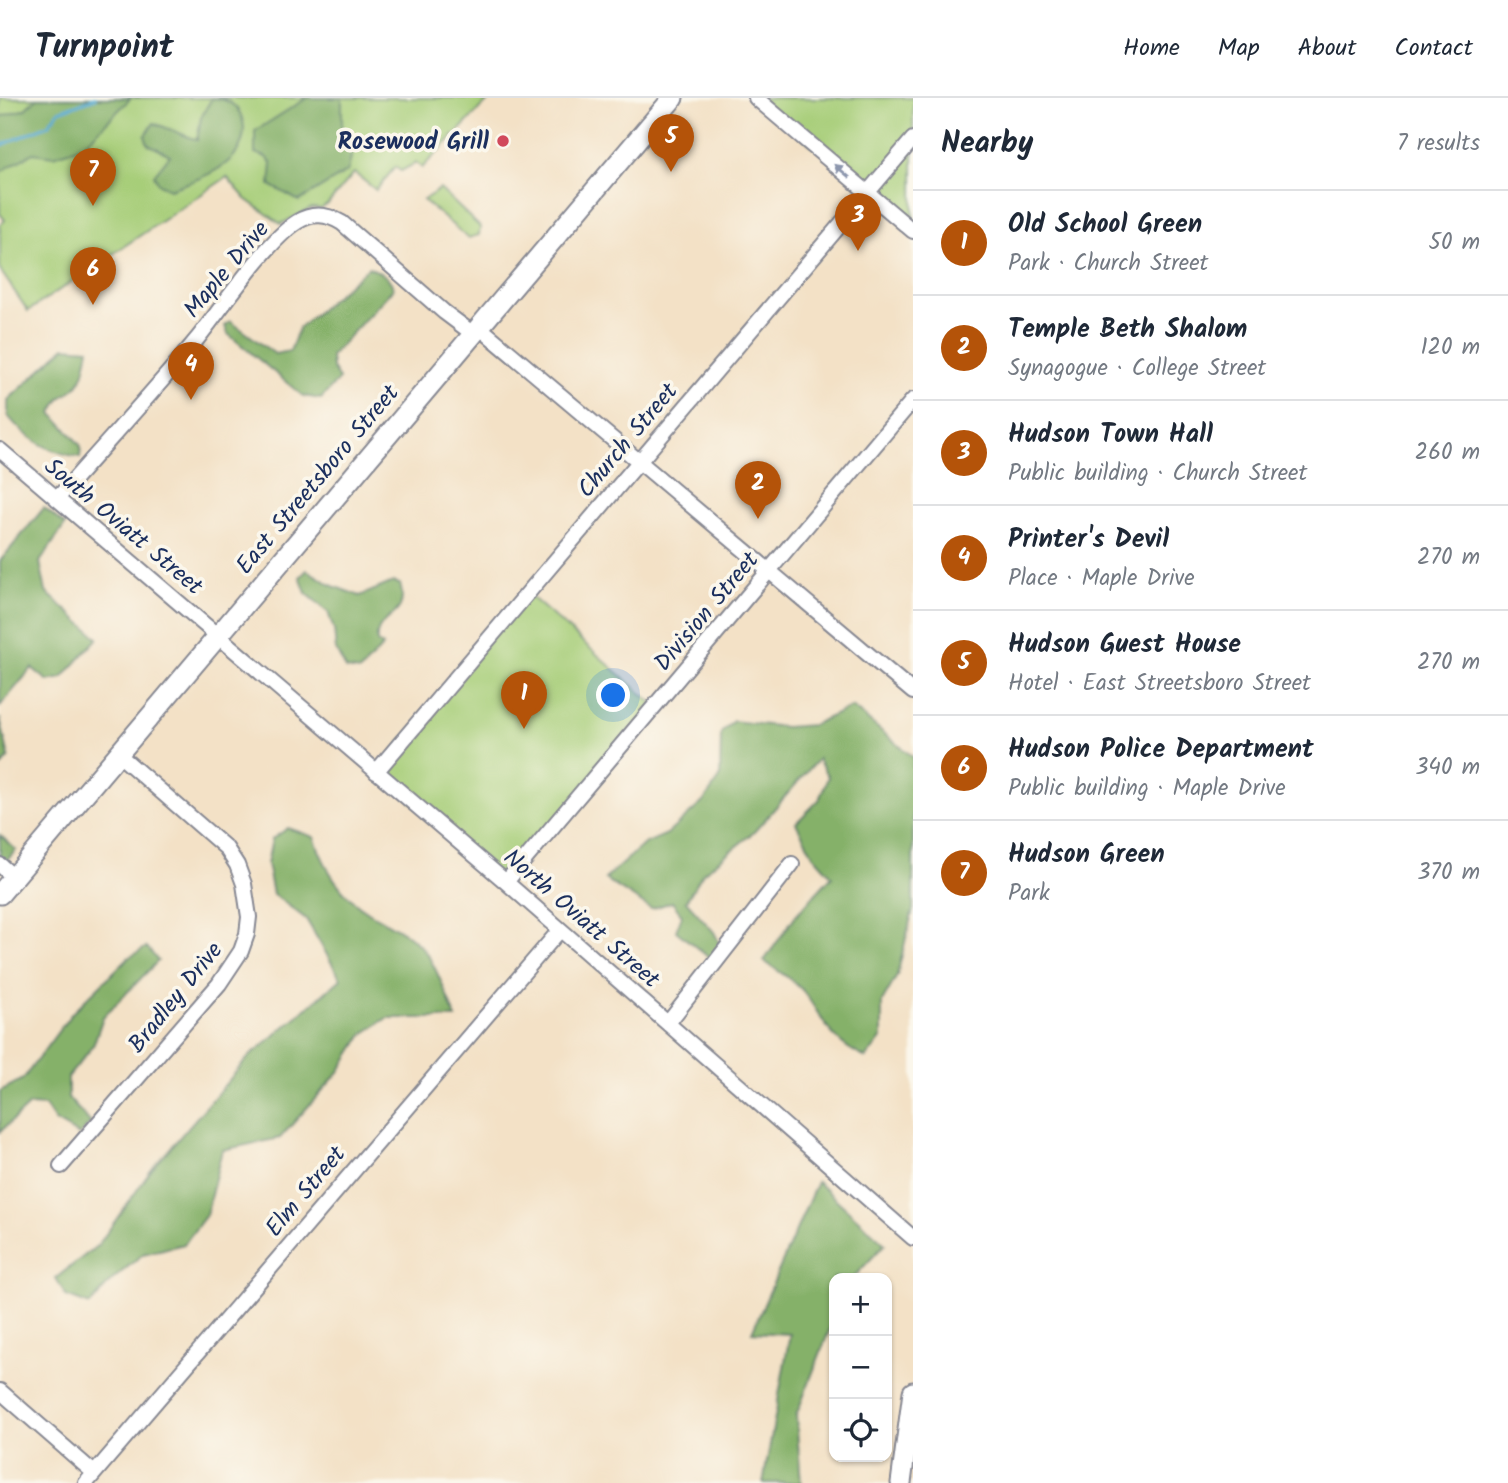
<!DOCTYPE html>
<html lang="en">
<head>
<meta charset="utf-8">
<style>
	:root { --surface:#fff; --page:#f6f6f7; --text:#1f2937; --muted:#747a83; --line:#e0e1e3; --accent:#b45309 }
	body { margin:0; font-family:Kalam,sans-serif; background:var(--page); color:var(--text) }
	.controls { position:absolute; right:21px; bottom:21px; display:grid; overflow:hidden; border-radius:14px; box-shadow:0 2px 5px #0004 }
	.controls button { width:63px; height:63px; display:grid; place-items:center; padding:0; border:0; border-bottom:2px solid var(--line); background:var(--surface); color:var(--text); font:35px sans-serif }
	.you { position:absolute; left:614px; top:598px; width:24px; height:24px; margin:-18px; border:5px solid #fff; border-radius:50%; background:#1a73e8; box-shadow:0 0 0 10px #1a73e833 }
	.badge { display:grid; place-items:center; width:46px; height:46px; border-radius:50%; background:var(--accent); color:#fff; font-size:23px; font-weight:700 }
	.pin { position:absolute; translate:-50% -58px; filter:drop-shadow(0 2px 4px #0008) }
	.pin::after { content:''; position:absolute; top:37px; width:24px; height:21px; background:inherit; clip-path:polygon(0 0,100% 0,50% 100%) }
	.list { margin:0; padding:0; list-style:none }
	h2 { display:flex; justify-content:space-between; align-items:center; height:91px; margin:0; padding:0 28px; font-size:30px }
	h2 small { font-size:23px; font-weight:400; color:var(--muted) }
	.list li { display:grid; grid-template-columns:46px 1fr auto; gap:21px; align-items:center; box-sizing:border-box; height:105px; padding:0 28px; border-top:2px solid var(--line) }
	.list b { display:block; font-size:26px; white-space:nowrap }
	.list p { margin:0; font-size:23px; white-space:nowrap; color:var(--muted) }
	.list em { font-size:23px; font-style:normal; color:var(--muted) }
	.icon { flex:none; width:38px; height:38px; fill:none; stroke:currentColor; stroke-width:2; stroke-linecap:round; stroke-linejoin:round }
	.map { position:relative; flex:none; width:913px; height:1385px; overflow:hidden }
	header { display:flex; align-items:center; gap:42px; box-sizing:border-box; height:98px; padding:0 35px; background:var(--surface); border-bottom:2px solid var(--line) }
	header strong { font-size:33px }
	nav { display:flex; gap:38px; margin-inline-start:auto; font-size:24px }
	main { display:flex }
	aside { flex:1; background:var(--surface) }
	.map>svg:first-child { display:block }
	.green { fill:#a7ce79; stroke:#617e6c; stroke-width:2 }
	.forest { fill:#85b169; stroke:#507064; stroke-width:2 }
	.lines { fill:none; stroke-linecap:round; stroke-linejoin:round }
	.stream { stroke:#52a7ce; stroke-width:3.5 }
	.street-casing { stroke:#878892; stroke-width:18 }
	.secondary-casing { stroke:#878892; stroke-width:23 }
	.street { stroke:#fff; stroke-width:14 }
	.secondary { stroke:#fff; stroke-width:19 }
	.oneway { fill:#8d97ae }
	.poi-dot { fill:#d1495b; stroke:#fbf7ec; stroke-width:2.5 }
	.labels { text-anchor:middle; stroke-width:7; stroke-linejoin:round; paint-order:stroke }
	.poi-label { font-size:24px; font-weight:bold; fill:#1b2f5e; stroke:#fbf7ec; text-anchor:end }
	.street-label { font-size:24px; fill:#1b2f5e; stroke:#fbf7ec }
</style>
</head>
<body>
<header>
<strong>Turnpoint</strong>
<nav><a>Home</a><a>Map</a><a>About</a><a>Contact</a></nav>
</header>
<main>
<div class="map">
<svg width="913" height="1385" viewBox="0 0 913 1385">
	<rect width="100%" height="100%" fill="#fbf7ec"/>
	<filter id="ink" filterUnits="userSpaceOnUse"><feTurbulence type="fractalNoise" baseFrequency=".0143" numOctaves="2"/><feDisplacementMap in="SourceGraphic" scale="14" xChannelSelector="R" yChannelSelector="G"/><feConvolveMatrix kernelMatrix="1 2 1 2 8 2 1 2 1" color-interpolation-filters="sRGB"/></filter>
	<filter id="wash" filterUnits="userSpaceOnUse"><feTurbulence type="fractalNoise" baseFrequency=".00686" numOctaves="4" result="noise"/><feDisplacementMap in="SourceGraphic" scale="28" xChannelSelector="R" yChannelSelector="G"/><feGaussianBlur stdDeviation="1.57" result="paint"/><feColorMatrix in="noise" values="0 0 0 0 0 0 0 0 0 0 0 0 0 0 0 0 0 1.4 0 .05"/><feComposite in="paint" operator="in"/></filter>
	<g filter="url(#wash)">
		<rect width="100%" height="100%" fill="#f3e1c6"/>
		<path class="green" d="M 0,0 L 491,0 L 422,70 L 416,65 L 401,73 L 395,69 L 376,92 L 354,75 L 328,106 L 321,111 L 312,110 L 281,126 L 246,101 L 227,79 L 28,213 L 0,172 L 0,127 L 5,122 L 0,116 Z
			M 756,0 L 913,0 L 913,133 Z
			M 440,91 L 480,129 L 479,137 L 468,140 L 423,102 Z
			M 528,496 L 656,608 L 506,784 L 376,674 Z"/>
		<path class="forest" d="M 37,0 L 131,0 L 83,48 L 54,58 L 33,55 L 0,74 L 0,19 L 25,11 Z
			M 212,0 C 247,0 254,41 229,63 C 215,76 188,85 170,91 L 159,86 L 154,77 L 170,57 L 148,46 L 145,38 L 154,25 L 197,42 L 201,19 Z
			M 307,0 L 342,0 L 342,38 L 354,44 L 348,73 L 299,103 L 270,87 L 272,66 L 266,59 L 255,55 L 255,33 Z
			M 369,169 C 379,174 392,179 393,191 L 331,258 L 332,270 L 339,281 L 321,301 L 303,298 L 228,236 L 225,228 L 230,223 L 275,256 L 290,253 L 299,230 Z
			M 65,249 L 89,251 C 86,263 86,275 79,285 C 69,300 63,290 52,315 L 81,348 L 80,359 C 50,355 27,342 8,318 L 8,302 Z
			M 44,410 L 65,427 L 40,464 L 46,494 L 98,540 L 62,580 L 48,583 L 32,570 L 0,608 L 0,463 Z
			M 307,472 L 333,488 L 360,498 L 393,484 L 400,486 C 411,524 374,514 377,544 L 383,548 L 360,573 L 346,571 L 336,552 L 334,532 L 328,514 L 306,495 L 300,479 Z
			M 852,609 L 913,659 L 913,811 L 897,878 L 882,904 L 882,939 L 866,960 C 828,942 826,924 803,893 C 794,882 776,872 764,863 L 796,817 L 832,778 L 813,757 L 796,725 L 819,702 L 828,679 L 818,661 L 754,734 L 703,775 L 686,803 L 714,834 L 722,850 L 712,862 L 676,833 L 682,817 L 672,804 L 651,811 L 605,781 L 644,746 L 667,736 L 703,704 L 720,680 L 721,635 L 733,623 L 785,629 L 812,627 Z
			M 0,620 L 9,659 L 0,670 Z
			M 288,730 L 314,739 C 326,772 340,797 370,815 C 390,827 412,836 427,856 C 439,874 447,900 456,920 L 387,920 L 363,936 L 339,974 L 280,1040 L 222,1052 L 206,1117 L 184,1146 L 143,1156 L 111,1183 L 90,1207 L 66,1198 L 56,1180 L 98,1147 L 152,1071 L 249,959 L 341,881 L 306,821 L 273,796 L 267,766 L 272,741 Z
			M 0,737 L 16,752 L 3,767 L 0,764 Z
			M 147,849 L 158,863 L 103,919 L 93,948 L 68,979 L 68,1000 L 91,1025 L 79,1037 L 55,1023 L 45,1008 L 29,1007 L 0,1034 L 0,993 L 23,981 L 72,915 L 128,860 Z
			M 817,1084 L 885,1146 L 853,1180 L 834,1180 L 834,1220 L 796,1318 L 801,1385 L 763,1385 L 790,1236 L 752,1234 Z"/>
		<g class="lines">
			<path class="stream" d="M 0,48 L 48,27 L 59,13 L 95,0"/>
		</g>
	</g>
	<g filter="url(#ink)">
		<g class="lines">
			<defs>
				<path id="street" d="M 756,0 L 913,133
					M 478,228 L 913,594
					M 0,352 L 506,784 L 913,1140
					M 57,401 C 103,348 152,296 197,241 C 221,211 267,143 297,124 C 313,114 327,116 342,125 L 444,214 L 472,235
					M 376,674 L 913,41
					M 0,767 L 14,779
					M 506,784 L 913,302
					M 668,925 L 792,766
					M 61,1068 L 219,886 L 241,853 L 247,836 L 249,819 L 244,786 L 237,767 L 226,750 L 118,656
					M 0,1293 L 93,1374
					M 86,1385 L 560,832"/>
				<path id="secondary" d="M 0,796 L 673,0
					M 901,1385 L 913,1294"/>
			</defs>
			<use href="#street" class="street-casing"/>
			<use href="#secondary" class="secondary-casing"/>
			<use href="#street" class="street"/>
			<use href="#secondary" class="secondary"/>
		</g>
		<defs><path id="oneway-solid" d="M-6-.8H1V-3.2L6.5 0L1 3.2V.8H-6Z" transform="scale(1.75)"/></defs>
		<use class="oneway" href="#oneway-solid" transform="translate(842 73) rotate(-140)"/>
	</g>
	<circle class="poi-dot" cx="503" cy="43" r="7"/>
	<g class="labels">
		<g class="poi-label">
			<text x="489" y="51">Rosewood Grill</text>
		</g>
		<g class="street-label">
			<text transform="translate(226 171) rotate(-50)" y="8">Maple Drive</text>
			<text transform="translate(627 342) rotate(-50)" y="8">Church Street</text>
			<text transform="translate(317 381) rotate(-50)" y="8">East Streetsboro Street</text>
			<text transform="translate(124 428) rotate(40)" y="8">South Oviatt Street</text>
			<text transform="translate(706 513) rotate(-50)" y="8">Division Street</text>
			<text transform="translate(582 820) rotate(41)" y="8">North Oviatt Street</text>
			<text transform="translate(175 899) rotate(-51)" y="8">Bradley Drive</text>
			<text transform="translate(305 1093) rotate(-50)" y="8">Elm Street</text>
		</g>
	</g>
</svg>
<div class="controls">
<button>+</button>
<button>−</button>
<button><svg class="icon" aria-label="locate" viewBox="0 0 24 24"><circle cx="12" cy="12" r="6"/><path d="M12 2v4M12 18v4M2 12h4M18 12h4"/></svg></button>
</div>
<div class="you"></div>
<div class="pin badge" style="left:524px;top:631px">1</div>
<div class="pin badge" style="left:758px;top:421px">2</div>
<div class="pin badge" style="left:858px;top:153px">3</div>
<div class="pin badge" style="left:191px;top:302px">4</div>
<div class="pin badge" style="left:671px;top:74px">5</div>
<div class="pin badge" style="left:93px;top:207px">6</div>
<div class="pin badge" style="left:93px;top:108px">7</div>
</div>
<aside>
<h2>Nearby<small>7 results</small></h2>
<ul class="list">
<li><span class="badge">1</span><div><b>Old School Green</b><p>Park · Church Street</p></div><em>50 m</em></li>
<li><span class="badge">2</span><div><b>Temple Beth Shalom</b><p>Synagogue · College Street</p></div><em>120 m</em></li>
<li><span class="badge">3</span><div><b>Hudson Town Hall</b><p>Public building · Church Street</p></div><em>260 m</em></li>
<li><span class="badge">4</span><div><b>Printer's Devil</b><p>Place · Maple Drive</p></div><em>270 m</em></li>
<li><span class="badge">5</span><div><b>Hudson Guest House</b><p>Hotel · East Streetsboro Street</p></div><em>270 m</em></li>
<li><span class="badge">6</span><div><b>Hudson Police Department</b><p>Public building · Maple Drive</p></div><em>340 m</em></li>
<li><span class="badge">7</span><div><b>Hudson Green</b><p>Park</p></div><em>370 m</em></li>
</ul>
</aside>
</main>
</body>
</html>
